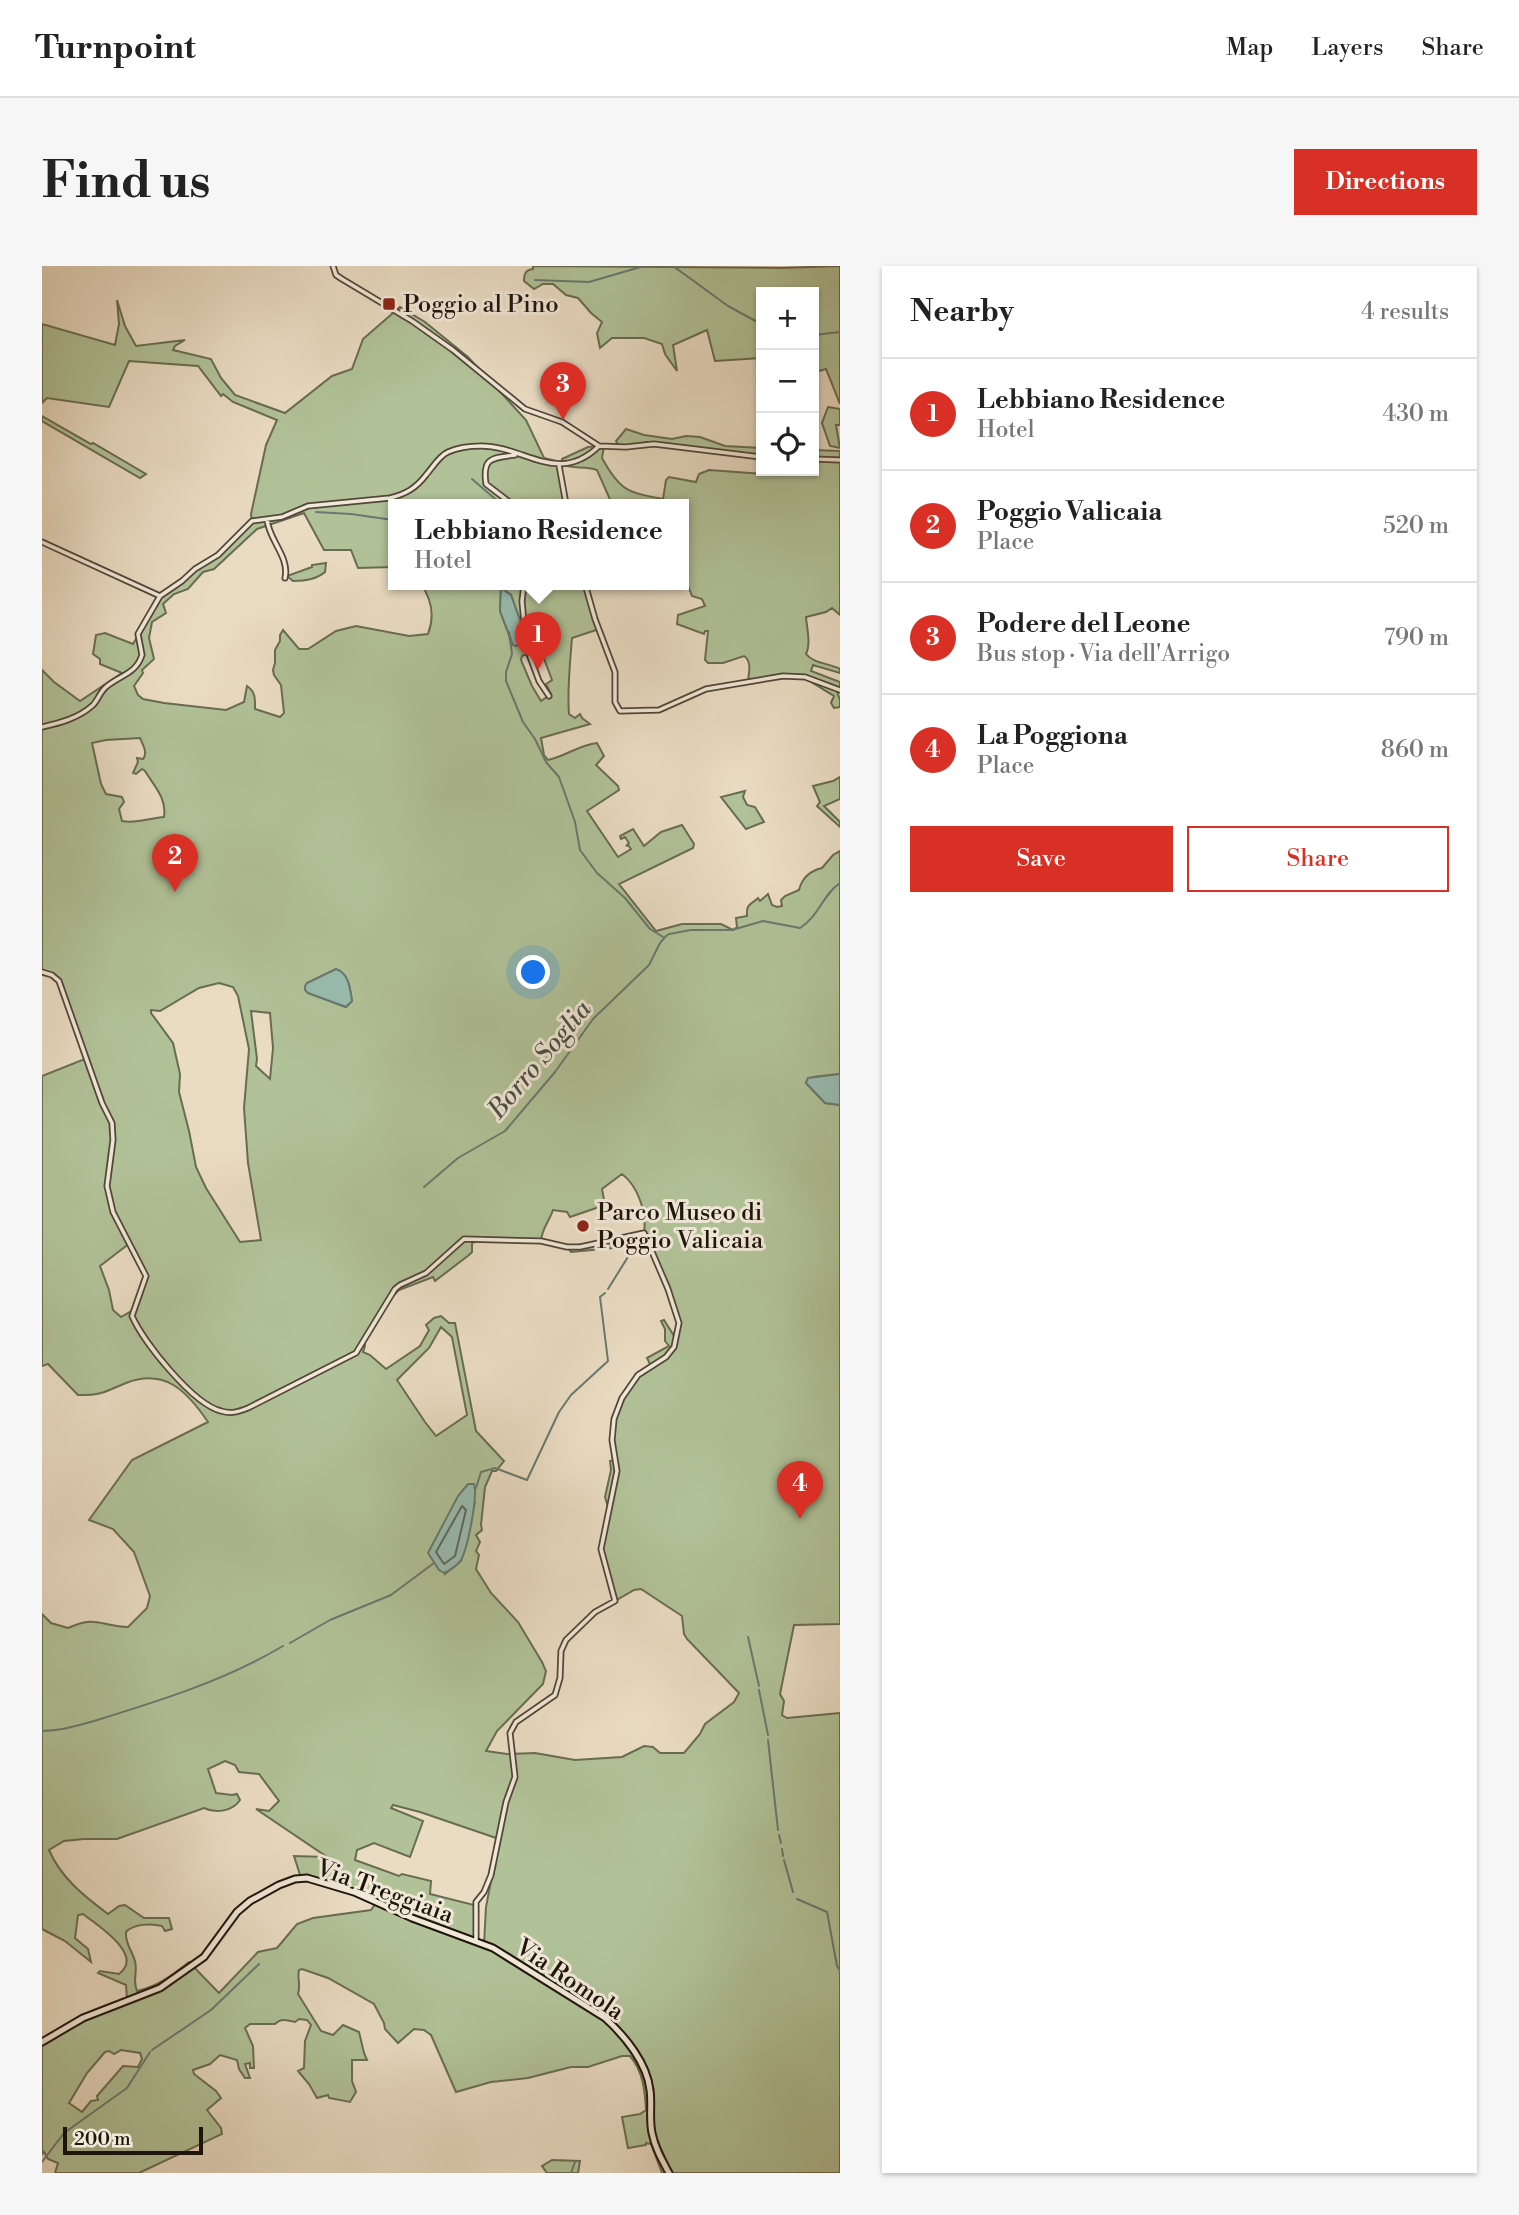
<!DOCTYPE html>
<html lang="en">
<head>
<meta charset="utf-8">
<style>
	:root { --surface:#fff; --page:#f6f6f6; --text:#222; --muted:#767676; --line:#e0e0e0; --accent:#d93025 }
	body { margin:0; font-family:"Libre Bodoni",serif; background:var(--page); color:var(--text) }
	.controls { position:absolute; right:21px; top:21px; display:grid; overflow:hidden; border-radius:0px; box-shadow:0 2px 5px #0004 }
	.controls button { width:63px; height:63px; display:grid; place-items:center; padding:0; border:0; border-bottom:2px solid var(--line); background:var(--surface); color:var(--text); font:35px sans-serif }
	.scale { position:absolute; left:21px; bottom:18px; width:140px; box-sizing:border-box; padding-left:7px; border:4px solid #1f150d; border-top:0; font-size:19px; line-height:24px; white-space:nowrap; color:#1f150d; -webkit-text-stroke:5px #f1e8d8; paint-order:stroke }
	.you { position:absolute; left:492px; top:707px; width:24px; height:24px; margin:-18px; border:5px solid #fff; border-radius:50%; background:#1a73e8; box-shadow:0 0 0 10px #1a73e833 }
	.badge { display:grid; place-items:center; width:46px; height:46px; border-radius:50%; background:var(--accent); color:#fff; font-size:23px; font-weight:700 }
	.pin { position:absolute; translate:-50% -58px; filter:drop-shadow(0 2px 4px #0008) }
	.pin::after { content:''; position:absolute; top:37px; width:24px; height:21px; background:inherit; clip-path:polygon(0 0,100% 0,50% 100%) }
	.popup { position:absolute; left:346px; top:233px; width:301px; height:91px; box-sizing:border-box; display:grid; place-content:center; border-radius:0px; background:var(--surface); filter:drop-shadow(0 2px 5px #0005); font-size:23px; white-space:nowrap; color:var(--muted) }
	.popup b { font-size:26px; color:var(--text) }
	.popup::after { content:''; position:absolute; left:50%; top:100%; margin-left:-14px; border:14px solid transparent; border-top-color:var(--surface) }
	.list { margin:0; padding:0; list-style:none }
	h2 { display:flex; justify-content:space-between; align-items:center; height:91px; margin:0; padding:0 28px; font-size:30px }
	h2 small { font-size:23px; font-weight:400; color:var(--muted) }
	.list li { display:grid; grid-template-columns:46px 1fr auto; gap:21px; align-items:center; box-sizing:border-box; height:112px; padding:0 28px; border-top:2px solid var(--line) }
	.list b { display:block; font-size:26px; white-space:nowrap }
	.list p { margin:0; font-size:23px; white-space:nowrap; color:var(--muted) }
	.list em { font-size:23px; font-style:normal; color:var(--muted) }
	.actions { display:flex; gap:14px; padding:21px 28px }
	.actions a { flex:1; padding:16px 0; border:2px solid var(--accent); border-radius:0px; text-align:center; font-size:24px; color:var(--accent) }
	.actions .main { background:var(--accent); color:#fff }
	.icon { flex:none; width:38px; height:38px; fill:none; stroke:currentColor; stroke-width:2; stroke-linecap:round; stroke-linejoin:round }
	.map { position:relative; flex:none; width:798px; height:1907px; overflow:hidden; border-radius:0px }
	header { display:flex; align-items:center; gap:42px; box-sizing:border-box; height:98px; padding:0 35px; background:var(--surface); border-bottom:2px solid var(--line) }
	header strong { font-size:33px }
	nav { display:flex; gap:38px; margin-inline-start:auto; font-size:24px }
	.intro { display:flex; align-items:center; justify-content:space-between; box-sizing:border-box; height:168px; padding:0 42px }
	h1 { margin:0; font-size:49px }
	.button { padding:18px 32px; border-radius:0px; background:var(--accent); color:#fff; font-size:24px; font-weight:700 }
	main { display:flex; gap:42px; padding:0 42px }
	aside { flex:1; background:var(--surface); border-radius:0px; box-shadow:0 2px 5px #0004 }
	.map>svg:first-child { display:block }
	.green { fill:#b1c298; stroke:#686c52; stroke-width:2; fill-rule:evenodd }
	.water { fill:#98bcb0; stroke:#68796f; stroke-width:2 }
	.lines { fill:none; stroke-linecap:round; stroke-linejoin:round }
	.shore { stroke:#5c685e; stroke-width:2 }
	.stream { stroke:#68796f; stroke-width:2 }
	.street-casing { stroke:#52473a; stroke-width:7 }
	.secondary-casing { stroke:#1f150d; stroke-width:9 }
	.street { stroke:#f1e8d8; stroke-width:3.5 }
	.secondary { stroke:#f1e8d8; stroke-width:5 }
	.poi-dot { fill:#8f2418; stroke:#f1e8d8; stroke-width:2.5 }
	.labels { text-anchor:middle; stroke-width:6; stroke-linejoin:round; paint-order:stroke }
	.poi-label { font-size:24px; fill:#1f150d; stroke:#f1e8d8; text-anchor:start }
	.street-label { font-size:24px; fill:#1f150d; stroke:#f1e8d8 }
	.water-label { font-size:26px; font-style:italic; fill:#494f46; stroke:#f1e8d8 }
</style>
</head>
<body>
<header>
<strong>Turnpoint</strong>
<nav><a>Map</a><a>Layers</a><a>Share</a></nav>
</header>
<div class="intro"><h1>Find us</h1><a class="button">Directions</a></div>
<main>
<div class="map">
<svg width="798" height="1907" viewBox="0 0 798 1907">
	<rect width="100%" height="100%" fill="#eadcc3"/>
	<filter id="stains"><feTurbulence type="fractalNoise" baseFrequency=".00286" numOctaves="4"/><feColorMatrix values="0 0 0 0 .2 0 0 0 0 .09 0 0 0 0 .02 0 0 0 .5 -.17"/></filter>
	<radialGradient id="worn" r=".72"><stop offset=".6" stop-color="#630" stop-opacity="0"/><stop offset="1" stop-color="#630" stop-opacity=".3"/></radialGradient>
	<path class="green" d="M 491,0 L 740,2 L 798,0 L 798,138 L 784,103 L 773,106 L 772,110 L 772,26 L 719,26 L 719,92 L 673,95 L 665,64 L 631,79 L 635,105 L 623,88 L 620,78 L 602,72 L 570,72 L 558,82 L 555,67 L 560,56 L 549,47 L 536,32 L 524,29 L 511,18 L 501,18 L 492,23 L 482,15 C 482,7 484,4 491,3 Z
		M 75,34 L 83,60 L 94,80 L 143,74 L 133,80 L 131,84 L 169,93 L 179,112 L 193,129 L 243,147 L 290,110 L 310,103 L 321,73 L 358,41 L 383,56 L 426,91 L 484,154 L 502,192 L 515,195 L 517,199 L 525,238 L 351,238 L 351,301 L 316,302 L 309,284 L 282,284 L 262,247 L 215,263 L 172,303 L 161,306 L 146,323 L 132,328 L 121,338 L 124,347 L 110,356 L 107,372 L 112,393 L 100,404 L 101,407 L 92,420 L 96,429 L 101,433 L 122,437 L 184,444 L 202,436 L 205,420 C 214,426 213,434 213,443 L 238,451 L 242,447 L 239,419 L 232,409 L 231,404 L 233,397 L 233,384 L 238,375 L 238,369 L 241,364 L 257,383 L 266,383 L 294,365 L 314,360 L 367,370 L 386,368 C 393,350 390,334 379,318 L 543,318 L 557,363 L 530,372 C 528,397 525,424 527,448 L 533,452 L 538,448 L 540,452 L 548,458 L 499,472 L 502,489 L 506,494 C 524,490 537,479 555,477 L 562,490 L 554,499 L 576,520 L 577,524 L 545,545 L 576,591 L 589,583 L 586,579 L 584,580 L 587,577 L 583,571 L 579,573 L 578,570 L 591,563 L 602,580 L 619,566 L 640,559 L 652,578 L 651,582 L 577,618 L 614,665 L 640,658 L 679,658 L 691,664 L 695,661 L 694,652 L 705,650 C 704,637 709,639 716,632 L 718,635 L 726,628 L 730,639 L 735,641 L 740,640 L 739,634 L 743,630 L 757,624 C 760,612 767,605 780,602 L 791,589 L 798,585 L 798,808 L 771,811 L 765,815 L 764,817 L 783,837 L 798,839 L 798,1358 L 752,1359 L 738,1428 L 742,1435 L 740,1449 L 745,1452 L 798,1447 L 798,1907 L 620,1907 L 609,1878 L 604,1877 L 604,1879 L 586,1882 L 580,1851 L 598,1848 L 604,1844 C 603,1825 601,1805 588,1790 L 580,1790 L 546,1801 L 529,1801 L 486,1812 L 449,1816 L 414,1826 L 389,1769 L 382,1764 L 372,1763 L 356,1777 L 343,1763 L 342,1757 L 332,1738 L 286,1712 L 260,1703 L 257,1704 C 255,1711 259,1720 256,1728 L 279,1765 L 291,1769 L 301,1759 L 317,1766 L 322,1787 L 325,1794 L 310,1794 L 310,1815 L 314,1826 L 308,1836 L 287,1832 L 286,1829 L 275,1832 L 267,1818 L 256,1805 L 262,1802 L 263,1775 L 269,1759 L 265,1754 L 257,1753 L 253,1756 C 245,1754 239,1752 233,1758 L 208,1758 L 203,1762 L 211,1780 L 212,1802 L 208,1802 L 208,1797 L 203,1798 L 208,1812 L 203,1812 L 197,1803 L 195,1794 L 178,1789 L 168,1798 L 151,1804 L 152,1808 L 174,1825 L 179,1832 L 165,1844 L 179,1862 L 180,1868 L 97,1907 L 13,1907 L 16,1897 L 6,1893 L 2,1886 L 0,1888 L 0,1776 L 41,1752 L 85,1733 L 84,1719 L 56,1707 L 58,1705 L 77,1708 C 103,1689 55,1659 41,1648 L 36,1649 L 33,1672 L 46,1683 L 49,1696 L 23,1675 L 0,1663 L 0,1348 L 9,1357 L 26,1362 C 55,1349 57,1360 86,1361 L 105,1342 L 108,1330 L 92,1286 L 71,1263 L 47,1254 L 90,1194 L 166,1156 C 145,1125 123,1102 84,1117 C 64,1125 59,1130 36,1129 L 6,1098 L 0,1100 L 0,810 L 43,793 L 14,711 L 0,706 L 0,404 L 12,416 L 38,435 L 80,407 L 58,398 L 58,393 L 51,388 L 54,369 L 63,367 L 91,378 L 119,330 L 153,303 L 176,289 L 210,256 L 209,248 L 224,179 L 235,154 L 191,136 L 181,128 L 179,130 L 156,100 L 87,95 L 67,141 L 5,132 L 0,137 L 0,58 L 73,79 L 77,58 ZM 459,322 L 469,329 L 483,369 L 484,376 L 474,380 L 471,379 L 458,345 ZM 495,374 L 510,414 L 504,418 L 509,428 L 499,435 L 490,420 L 479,394 L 480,390 L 485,388 L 486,391 L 486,376 ZM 98,472 C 101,479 106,487 101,493 L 95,492 L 96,496 L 91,507 L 94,508 L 100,503 L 103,505 C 112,520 125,532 122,551 C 108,552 94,558 80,555 L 77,543 L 82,536 L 80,531 L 64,528 L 59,518 L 50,477 L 64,474 ZM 294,703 L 307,718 L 310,735 L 304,741 L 266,727 L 265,717 ZM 177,717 L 191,721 L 196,730 L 207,783 L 202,842 L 206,897 L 219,974 L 198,976 L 164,922 L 154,901 L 147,865 L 137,826 L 138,808 L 131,777 L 109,747 L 109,744 L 118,745 L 157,722 ZM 209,745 L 228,747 L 231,782 L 228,813 L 214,800 L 215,793 ZM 580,908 C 596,920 605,947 602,967 L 635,1048 L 637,1057 L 634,1073 L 622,1054 L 619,1055 L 623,1063 L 623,1075 L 627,1080 L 605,1092 L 609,1100 C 575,1123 567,1155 572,1194 L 568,1195 L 569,1204 L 563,1231 L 566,1241 L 559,1283 L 573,1335 L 592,1324 L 599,1323 L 640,1350 L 642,1368 L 645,1373 L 697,1427 L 692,1436 L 663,1458 L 658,1468 L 642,1487 L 618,1487 L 611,1481 L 602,1480 L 580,1491 L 533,1494 L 493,1487 L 465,1488 L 444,1485 L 455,1465 L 501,1418 L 504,1405 L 500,1396 L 476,1356 L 449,1327 L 434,1303 L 437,1289 L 434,1285 L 438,1276 L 434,1269 L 440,1264 L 439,1259 L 443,1221 L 450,1205 L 454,1205 L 462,1195 L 434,1165 L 413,1057 L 407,1057 L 399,1050 L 392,1052 L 384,1059 L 387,1064 L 378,1080 L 344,1103 L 328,1089 L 321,1086 L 323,1080 L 322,1076 L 345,1036 L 357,1024 L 391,1011 L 393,1015 L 427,989 L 430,986 L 430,977 L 442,972 L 499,975 C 500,962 507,956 511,944 L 525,946 L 528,951 L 563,939 L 560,923 ZM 88,977 L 104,1010 L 91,1044 L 79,1051 L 71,1044 L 67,1024 L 58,1000 ZM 399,1061 L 410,1071 L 425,1149 L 394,1170 L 383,1156 L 355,1114 L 387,1082 ZM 433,1236 L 419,1295 L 404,1307 ZM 183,1495 L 193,1499 L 197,1506 L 217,1508 L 237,1535 L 227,1545 L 214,1543 L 285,1591 L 252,1590 L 259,1612 L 312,1626 L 334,1637 L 329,1644 L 271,1652 L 255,1658 L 235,1682 L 216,1686 L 177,1727 L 147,1696 C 130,1709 117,1720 95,1725 C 90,1714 96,1706 93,1695 C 90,1684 83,1678 84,1666 C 91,1658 109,1657 120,1660 L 123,1665 L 130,1663 L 127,1652 L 102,1652 L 83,1639 L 77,1640 L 66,1648 C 42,1630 19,1612 7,1584 L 22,1575 L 42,1573 L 75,1573 L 162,1542 C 174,1548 191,1545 198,1534 L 195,1528 L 190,1529 L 174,1527 L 166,1503 ZM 351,1539 L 378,1546 L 457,1573 L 444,1641 L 442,1678 L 435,1676 L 432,1656 L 432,1639 L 388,1628 L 389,1615 L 360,1608 L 357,1610 L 313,1594 L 315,1584 L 332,1577 L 368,1591 L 381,1555 L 349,1542 ZM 79,1784 L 98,1787 L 100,1793 L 96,1801 L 81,1800 L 55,1830 L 56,1834 L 49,1835 L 40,1846 L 27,1837 L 45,1807 L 63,1786 L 67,1785 L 72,1788 Z
		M 786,141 L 798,143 L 798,159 L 794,159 L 798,182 L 788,180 L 780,157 Z
		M 0,150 L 49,178 L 51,177 L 104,208 L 98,212 L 0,155 Z
		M 584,163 L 602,169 L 630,173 L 644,170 L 658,171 L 683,180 L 719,182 L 719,190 L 604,176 L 587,181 L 577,180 L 574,175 Z
		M 557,180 L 562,180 L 560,192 C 578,225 585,226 621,233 L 624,214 L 627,211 L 654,216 L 657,208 L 667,204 L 722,208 L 724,205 L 772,205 L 772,184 L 798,185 L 798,349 L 790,342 L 784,346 L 764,351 C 765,363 769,378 764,388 C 772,398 787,397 798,403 L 798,407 L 771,399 L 769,405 L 798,416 L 798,424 L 794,423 L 798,434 L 798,441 L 792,442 L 789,437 L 792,430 C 783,425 765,412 757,410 L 706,415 C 707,407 710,395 702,390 L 681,397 L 666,397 L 663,394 L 666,365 L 663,365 L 662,368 L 635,358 L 636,349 L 663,340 L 660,333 L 650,330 L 646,320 L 641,318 L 641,238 L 570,238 L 555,204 C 542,199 530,204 520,198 L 520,193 L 546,181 Z
		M 284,297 L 283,306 C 275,313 261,315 251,315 L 245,310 L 270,301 L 270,299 Z
		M 798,511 L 798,533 L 782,540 L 798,556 L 798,561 L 775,540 L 778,536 L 771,520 L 791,515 Z
		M 703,525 L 701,531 L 705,539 L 713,541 L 722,556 L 704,563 L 679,531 Z
		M 594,969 L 582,981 L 529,986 L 525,981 Z
		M 510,1894 L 538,1895 L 536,1907 L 505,1907 L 500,1900 Z"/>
	<path class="water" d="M 459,322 L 469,329 L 485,374 L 474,380 L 471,379 L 458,345 Z
		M 294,703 C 307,707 308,723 310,735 L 304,741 L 266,727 L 263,724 L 263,720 L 265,717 Z
		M 798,808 L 798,839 L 783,837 L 764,817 L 766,812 Z
		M 426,1218 L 432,1218 C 436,1230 426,1281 419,1294 C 416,1299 407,1305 402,1307 L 397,1304 L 386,1287 L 416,1230 Z"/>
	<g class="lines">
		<path class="shore" d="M 420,1240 L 424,1244 L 413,1290 L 402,1298 L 394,1286 Z"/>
		<path class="stream" d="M 631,0 L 686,40 L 719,58
			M 493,14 L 547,16 L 602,0
			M 772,69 L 798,66
			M 430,213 L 459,238
			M 274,246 L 309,248 L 351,254
			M 467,366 L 470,388 L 464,406 L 464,415 L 481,456 L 493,473 L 504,496 L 517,511 L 533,556 L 538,584 L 555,607 L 583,632 L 608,663 L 621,671
			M 382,921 L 416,892 L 463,865 L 513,806 L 551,753 L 607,699 L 618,677 L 624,670 L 627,668 L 649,664 L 690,664 L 721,655 L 758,662 C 778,649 781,628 798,617
			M 566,1023 L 589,986
			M 434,1222 L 439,1206 L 453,1202 L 485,1214 L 517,1146 L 529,1129 L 566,1095 L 558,1031 L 563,1027
			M 706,1371 L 717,1420
			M 248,1377 L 288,1354 L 349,1329 L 392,1297
			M 717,1424 L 726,1469
			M 0,1465 C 19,1465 34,1460 52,1455 C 117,1435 182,1415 241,1380
			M 726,1474 L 736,1564
			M 737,1569 L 739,1577
			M 740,1583 L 741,1590
			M 742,1594 L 751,1626
			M 755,1633 L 785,1646 L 795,1700 L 798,1705
			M 110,1784 L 169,1744 L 217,1698
			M 0,1896 L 22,1867 L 85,1822 L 108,1786
			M 529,1907 L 533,1896"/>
		<defs>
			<path id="street" d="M 291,0 L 294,9 L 300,13 L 370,55 L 411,84 L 483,143 L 520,156 L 557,180 L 584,181 L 612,178 L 719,191
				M 772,193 L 798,194
				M 517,199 L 524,238
				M 470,238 L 444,218 C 440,191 450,192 473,189
				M 225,253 C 226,273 248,291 243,312
				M 0,276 L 118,330
				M 482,318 L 480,335 L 482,357 L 487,372 L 487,388 L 497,415 L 507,430
				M 543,318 L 553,353 L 573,406 L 573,436 L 578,445 L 617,444 L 664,423 L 741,410 L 763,411 L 798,424
				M 0,461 C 18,457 37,452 51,439 C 56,434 58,426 64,421 C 78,409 94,408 100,389 L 96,368 L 118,330 L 140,315 L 153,303 L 176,289 L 210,255 L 240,251 L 266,240 L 348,232 C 364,228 374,222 384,209 C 391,201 397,190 406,186 C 415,182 429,180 439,180 C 483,180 516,220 557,180
				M 0,706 L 10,709 L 17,715 L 60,837 L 70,857 L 71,874 L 65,920 L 71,946 L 104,1010 L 90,1050 C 102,1077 151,1138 179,1145 C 189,1148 196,1146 206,1142 L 314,1087 L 353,1023 L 358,1019 L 384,1007 L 422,973 L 499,975 L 525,981 L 538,981 L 602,967 L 626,1023 L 637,1057 L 632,1081 L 624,1091 L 596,1109 L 580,1132 L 572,1153 L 570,1174 L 575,1205 L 559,1283 L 573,1335 L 553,1346 L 524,1374 L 519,1385 L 518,1412 L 513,1429 L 474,1456 L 468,1467 L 473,1511 L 464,1536 L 449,1609 L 442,1626 L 434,1636 L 434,1675"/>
			<path id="secondary" d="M 0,1776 L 41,1752 L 118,1722 L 162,1691 L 195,1646 L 208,1635 L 237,1619 L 253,1613 L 265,1612 L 312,1626 L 370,1652 L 451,1682 L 563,1752 C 583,1770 605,1797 608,1824 C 610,1838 607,1853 610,1867 C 613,1882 620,1894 627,1907"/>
		</defs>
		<use href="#street" class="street-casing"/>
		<use href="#secondary" class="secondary-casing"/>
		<use href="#street" class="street"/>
		<use href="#secondary" class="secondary"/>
	</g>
	<g class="poi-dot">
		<rect x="340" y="31" width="14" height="14" rx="3.5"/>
		<circle cx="541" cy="960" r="7"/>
	</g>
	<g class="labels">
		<g class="poi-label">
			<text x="361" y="46">Poggio al Pino</text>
			<text x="555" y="954">Parco Museo di<tspan x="555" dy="28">Poggio Valicaia</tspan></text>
		</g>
		<g class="street-label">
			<text transform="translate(343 1625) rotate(20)" y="8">Via Treggiaia</text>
			<text transform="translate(528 1713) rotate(34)" y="8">Via Romola</text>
		</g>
		<g class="water-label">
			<text transform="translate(497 793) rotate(-50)" y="9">Borro Soglia</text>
		</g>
	</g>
	<rect width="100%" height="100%" filter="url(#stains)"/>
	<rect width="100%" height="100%" fill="url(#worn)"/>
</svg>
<div class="controls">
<button>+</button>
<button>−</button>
<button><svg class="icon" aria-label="locate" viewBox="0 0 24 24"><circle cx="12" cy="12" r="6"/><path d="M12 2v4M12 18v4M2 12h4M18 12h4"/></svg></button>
</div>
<div class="scale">200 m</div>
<div class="you"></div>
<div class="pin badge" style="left:496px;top:404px">1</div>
<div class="popup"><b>Lebbiano Residence</b>Hotel</div>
<div class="pin badge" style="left:133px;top:626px">2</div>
<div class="pin badge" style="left:521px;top:154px">3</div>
<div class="pin badge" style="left:758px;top:1253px">4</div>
</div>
<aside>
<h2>Nearby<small>4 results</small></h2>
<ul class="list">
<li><span class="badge">1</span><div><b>Lebbiano Residence</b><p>Hotel</p></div><em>430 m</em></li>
<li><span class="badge">2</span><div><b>Poggio Valicaia</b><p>Place</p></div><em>520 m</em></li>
<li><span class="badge">3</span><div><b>Podere del Leone</b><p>Bus stop · Via dell'Arrigo</p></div><em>790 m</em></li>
<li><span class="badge">4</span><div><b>La Poggiona</b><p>Place</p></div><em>860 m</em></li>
</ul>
<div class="actions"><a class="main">Save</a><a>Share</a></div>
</aside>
</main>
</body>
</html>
